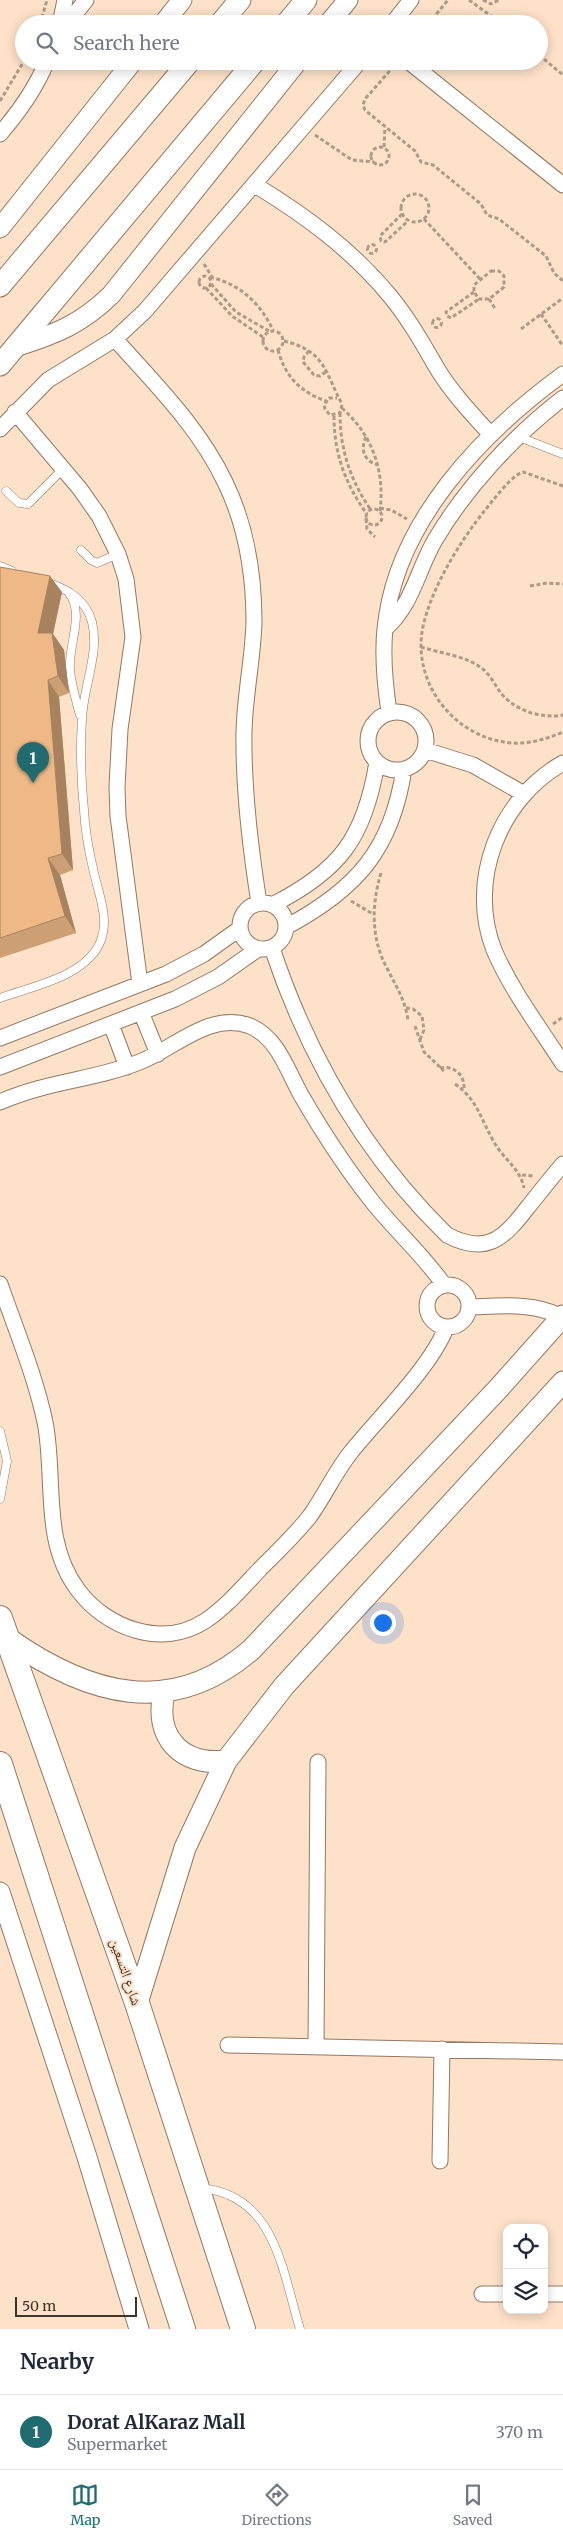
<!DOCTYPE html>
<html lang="en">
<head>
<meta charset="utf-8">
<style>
	:root { --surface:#fff; --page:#f6f6f7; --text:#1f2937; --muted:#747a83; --line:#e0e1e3; --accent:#1f6b70 }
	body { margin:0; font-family:Merriweather,"Noto Naskh Arabic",serif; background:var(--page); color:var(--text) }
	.controls { position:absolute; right:15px; bottom:15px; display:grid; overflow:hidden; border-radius:10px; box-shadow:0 2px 12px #0003 }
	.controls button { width:45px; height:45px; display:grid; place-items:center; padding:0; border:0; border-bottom:1px solid var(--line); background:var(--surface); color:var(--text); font:25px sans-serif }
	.scale { position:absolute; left:15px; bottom:12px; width:122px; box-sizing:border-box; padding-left:5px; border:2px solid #3e3329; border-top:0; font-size:14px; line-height:18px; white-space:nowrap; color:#3e3329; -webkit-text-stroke:4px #fde1c8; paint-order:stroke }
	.you { position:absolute; left:382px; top:1622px; width:18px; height:18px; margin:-12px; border:4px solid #fff; border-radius:50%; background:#1a73e8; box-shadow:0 0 0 8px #1a73e833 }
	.badge { display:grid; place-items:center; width:32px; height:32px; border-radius:50%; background:var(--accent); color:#fff; font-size:16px; font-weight:700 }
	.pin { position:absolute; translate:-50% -41px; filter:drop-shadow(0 1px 2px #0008) }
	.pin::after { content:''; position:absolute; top:26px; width:18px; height:15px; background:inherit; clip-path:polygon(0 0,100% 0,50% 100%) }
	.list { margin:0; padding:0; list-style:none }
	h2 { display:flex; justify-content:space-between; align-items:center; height:65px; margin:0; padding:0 20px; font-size:21px }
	h2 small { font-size:16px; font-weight:400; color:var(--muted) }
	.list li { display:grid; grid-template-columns:32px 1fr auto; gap:15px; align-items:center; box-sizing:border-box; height:75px; padding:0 20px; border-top:1px solid var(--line) }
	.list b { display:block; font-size:19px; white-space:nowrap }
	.list p { margin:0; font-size:16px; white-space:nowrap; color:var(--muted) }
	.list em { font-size:16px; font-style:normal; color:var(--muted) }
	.icon { flex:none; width:28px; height:28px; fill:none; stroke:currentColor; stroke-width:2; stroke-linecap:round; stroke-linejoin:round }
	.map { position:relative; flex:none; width:563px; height:2329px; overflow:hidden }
	.search { position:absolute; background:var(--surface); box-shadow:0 2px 12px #0003; left:15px; right:15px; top:15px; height:55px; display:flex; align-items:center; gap:12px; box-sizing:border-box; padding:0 18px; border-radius:28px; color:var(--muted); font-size:19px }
	.sheet { height:140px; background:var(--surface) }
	nav { display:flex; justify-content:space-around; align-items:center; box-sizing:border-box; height:70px; border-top:1px solid var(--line); background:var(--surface); font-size:14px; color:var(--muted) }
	nav a { display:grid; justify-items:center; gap:2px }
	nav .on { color:var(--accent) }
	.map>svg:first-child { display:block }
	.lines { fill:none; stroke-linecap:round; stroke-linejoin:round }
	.service-casing { stroke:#927961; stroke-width:9 }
	.minor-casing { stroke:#927961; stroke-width:17 }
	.tertiary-casing { stroke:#927961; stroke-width:21 }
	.secondary-casing { stroke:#927961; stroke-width:23 }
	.primary-casing { stroke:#927961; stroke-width:26 }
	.path { stroke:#af9a87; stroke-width:3; stroke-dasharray:4 2.5; stroke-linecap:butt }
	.service { stroke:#fff; stroke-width:8 }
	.minor { stroke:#fff; stroke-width:15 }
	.tertiary { stroke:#fff; stroke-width:19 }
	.secondary { stroke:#fff; stroke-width:21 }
	.primary { stroke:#fff; stroke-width:24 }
	.wall { fill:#cd9f74 }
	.shaded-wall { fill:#a7825e }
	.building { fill:#eeb987; stroke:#a7825e }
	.labels { text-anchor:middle; stroke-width:4; stroke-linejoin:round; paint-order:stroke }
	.street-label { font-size:14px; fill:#3e3329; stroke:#fde1c8 }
</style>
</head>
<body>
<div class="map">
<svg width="563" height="2329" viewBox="0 0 563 2329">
	<rect width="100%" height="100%" fill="#fde1c8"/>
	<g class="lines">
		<defs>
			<path id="service" d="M 519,437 L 563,454
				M 6,491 L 19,503 L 28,504 L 63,469
				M 81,550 L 91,560 L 97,563 L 118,554
				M 0,566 L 12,571
				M 69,593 C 85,614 68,645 70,669 C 71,685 76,700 80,715
				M 0,998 C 33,986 88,976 101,940 C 109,918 99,895 94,873 C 89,852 85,831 84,810 C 81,780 80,749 82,719 C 83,688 100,652 92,622 C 86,600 69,590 49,583
				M 0,1431 L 7,1461 L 0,1499
				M 200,2188 C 275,2194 282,2270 300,2329"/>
			<path id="minor" d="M 60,24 L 65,0
				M 67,24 L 86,0
				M 392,24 L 411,0
				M 408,61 L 563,185
				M 0,134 C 19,112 36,88 47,61
				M 255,185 C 306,216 352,250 390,296 C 409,319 423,344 438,370 C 453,394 472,414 491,435
				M 115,339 C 155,384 199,427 225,482 C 246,525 254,574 254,622 C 253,658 245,694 244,731 C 243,789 250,846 259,903
				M 15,412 L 80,489 L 99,516 L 118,554 L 126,579 L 133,637 L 120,729 L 117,787 L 118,816 L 140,984
				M 0,429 L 48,380 L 115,339 L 145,311 L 360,61
				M 385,629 C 413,604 417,571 435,540 C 467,486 514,436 563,398
				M368 741a29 29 0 1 1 58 0a29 29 0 1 1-58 0Z
				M 389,712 C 385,685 382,657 385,629 C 395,523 481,434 563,374
				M 425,750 L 473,765 L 524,794
				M 563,763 C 499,799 467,881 494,950 C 511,990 540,1028 563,1064
				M240 926a23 23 0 1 1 46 0a23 23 0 1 1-46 0Z
				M 272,905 C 340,871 365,837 377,762
				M 286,927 C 357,889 392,849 404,769
				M 272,948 C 308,1056 365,1155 447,1235 C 487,1256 504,1238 528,1207 C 540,1192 551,1178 563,1164
				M 141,1012 L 158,1054
				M 111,1024 L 127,1067
				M 0,1038 L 166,974 L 204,954 L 239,929
				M 0,1067 L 175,999 L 218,977 L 258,949
				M 0,1102 C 47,1081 96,1080 142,1061 C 176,1047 211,1011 250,1026 C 278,1038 287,1070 301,1095 C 323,1133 347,1170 375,1205 C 397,1232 424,1256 444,1285
				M 0,1284 C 16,1330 35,1375 45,1422 C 56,1478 41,1541 78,1590 C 106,1628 162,1649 205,1621 C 226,1607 243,1587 260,1569 C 277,1552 295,1535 310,1516 C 325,1495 335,1472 351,1452 C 380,1416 430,1368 446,1328
				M427 1306a21 21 0 1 1 42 0a21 21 0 1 1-42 0Z
				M 470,1307 C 501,1306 534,1302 562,1317
				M 228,2045 L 563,2052
				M 316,2047 L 318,1762
				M 440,2161 L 442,2049
				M 482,2294 L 507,2294
				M 544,2294 L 563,2294"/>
			<path id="tertiary" d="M 163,24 L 182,0
				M 328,24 L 348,0
				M 0,228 L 133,61
				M 18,346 C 56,334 81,324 111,295 L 298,61
				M 0,1892 L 87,2157 L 139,2329"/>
			<path id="secondary" d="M 220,24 L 240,0
				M 286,24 L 306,0
				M 0,286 L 190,61
				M 0,365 L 255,61
				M 7,1638 C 88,1695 171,1719 251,1650 L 498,1389 L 563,1316
				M 164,1693 C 154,1737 181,1766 226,1761
				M 137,2003 L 185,1848 L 226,1761 L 284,1686 L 563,1382"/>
			<path id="primary" d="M 0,1618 L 137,2003 L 243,2329
				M 0,1764 L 183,2329"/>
		</defs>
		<use href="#service" class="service-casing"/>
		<use href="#minor" class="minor-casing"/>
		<use href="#tertiary" class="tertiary-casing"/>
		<use href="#secondary" class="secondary-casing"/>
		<use href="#primary" class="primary-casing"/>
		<path class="path" d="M 469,0 L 502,24
			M 483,0 L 491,4 L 499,0
			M 40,24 L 47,0
			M 428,24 L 448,0
			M 539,55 L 563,75
			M 394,66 L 365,99 L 363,105 L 365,110 L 415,151 L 421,162 L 433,165 L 481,204 L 487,215 L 499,219 L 546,256 L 554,273 L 563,281
			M 0,101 L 24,61
			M 315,135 L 352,160 L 374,162
			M 384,147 L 385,127
			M371 156a9 9 0 1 1 18 0a9 9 0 1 1-18 0Z
			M401 208a14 14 0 1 1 28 0a14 14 0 1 1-28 0Z
			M 402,214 L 380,236 L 381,241 L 385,242 L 408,221
			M 424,219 L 480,279
			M367.5 249a4.5 4.5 0 1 1 9 0a4.5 4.5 0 1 1-9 0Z
			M 204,264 L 212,277
			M 491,271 L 499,271 L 504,276 L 504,287 L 489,299 L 479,299 L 474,292 L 474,285 Z
			M199 282a6 6 0 1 1 12 0a6 6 0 1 1-12 0Z
			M 210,277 C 240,284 260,303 273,330
			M 211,284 L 236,312 L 269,331
			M 206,288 L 232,316 L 263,337
			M 474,292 L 446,312 L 447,316 L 451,318 L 479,299
			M 489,299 L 496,310
			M 541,314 L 563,346
			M432.5 323a4.5 4.5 0 1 1 9 0a4.5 4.5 0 1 1-9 0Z
			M 521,329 L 563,298
			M263 341a10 10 0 1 1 20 0a10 10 0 1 1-20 0Z
			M 284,341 C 326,351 325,373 342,404 L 340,413 L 330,415 L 325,409 L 324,405 L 329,398 L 337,398
			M 278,350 C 285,376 300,392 326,401
			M 309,351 L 304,357 L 303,362 L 314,375 L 320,376 L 327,371
			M 342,408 C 373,436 385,471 380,512
			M 340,413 C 340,449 350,480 371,510
			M 334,416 C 334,453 345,484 367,514
			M 366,437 C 360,450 364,461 378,465
			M 563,486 L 523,472 C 512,475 494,499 486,509 C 460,541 429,591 422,632 C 414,687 457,739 512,743 C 530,744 546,739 563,732
			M 380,508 L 391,510 L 407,519
			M366 517a8 8 0 1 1 16 0a8 8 0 1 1-16 0Z
			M 366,519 L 367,529 L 375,537
			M 530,586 L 547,583 L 563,584
			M 421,647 C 440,653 465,656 480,667 C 489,673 494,683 500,692 C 514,710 540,719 563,715
			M 381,873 C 371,906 371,940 388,970 C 397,988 405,1000 408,1020
			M 351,901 L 373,914
			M 406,1008 L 413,1009 L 422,1016 L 424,1030 L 419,1042
			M 553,1024 L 563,1017
			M 415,1026 L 424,1052 L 444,1071
			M 440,1068 C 454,1065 465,1075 464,1089
			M 455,1084 C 478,1100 481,1120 494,1142 C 504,1160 520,1168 524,1188
			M 522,1175 L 533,1176"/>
		<use href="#service" class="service"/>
		<use href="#minor" class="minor"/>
		<use href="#tertiary" class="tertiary"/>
		<use href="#secondary" class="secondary"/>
		<use href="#primary" class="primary"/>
	</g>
	<path class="wall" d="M 0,567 L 62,592 L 53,634 L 64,650 L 69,693 L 59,697 L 73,870 L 60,875 L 76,933 L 0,958 Z"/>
	<path class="shaded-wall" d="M 50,576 L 62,592 L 53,634 L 64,650 L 69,693 L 58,676 L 38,633 Z
		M 48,680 L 59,697 L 73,870 L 62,854 Z
		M 48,858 L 60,875 L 76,933 L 65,916 Z"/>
	<path class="building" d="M 0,567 L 50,576 L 38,633 L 52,633 L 58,676 L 48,680 L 62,854 L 48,858 L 65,916 L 0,938 Z"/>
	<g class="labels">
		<g class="street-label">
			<text transform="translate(126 1972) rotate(71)" y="5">شارع التسعين</text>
		</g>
	</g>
</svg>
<div class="controls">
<button><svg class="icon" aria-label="locate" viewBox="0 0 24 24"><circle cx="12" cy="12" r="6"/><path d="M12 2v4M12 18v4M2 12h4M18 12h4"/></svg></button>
<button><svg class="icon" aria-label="layers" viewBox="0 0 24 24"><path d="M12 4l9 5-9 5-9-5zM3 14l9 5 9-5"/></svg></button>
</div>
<div class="scale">50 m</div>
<div class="you"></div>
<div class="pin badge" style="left:33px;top:783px">1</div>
<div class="search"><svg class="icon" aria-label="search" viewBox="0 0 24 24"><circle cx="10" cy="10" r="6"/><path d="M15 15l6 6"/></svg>Search here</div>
</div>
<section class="sheet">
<h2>Nearby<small></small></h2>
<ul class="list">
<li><span class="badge">1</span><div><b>Dorat AlKaraz Mall</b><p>Supermarket</p></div><em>370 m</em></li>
</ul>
</section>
<nav>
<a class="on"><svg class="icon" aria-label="map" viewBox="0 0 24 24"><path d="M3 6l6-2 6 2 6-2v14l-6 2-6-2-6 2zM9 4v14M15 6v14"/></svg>Map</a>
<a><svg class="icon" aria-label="directions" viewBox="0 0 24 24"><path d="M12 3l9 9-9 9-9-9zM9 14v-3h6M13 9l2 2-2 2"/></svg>Directions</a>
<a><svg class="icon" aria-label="saved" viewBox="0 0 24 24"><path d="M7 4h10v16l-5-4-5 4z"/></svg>Saved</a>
</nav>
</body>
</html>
